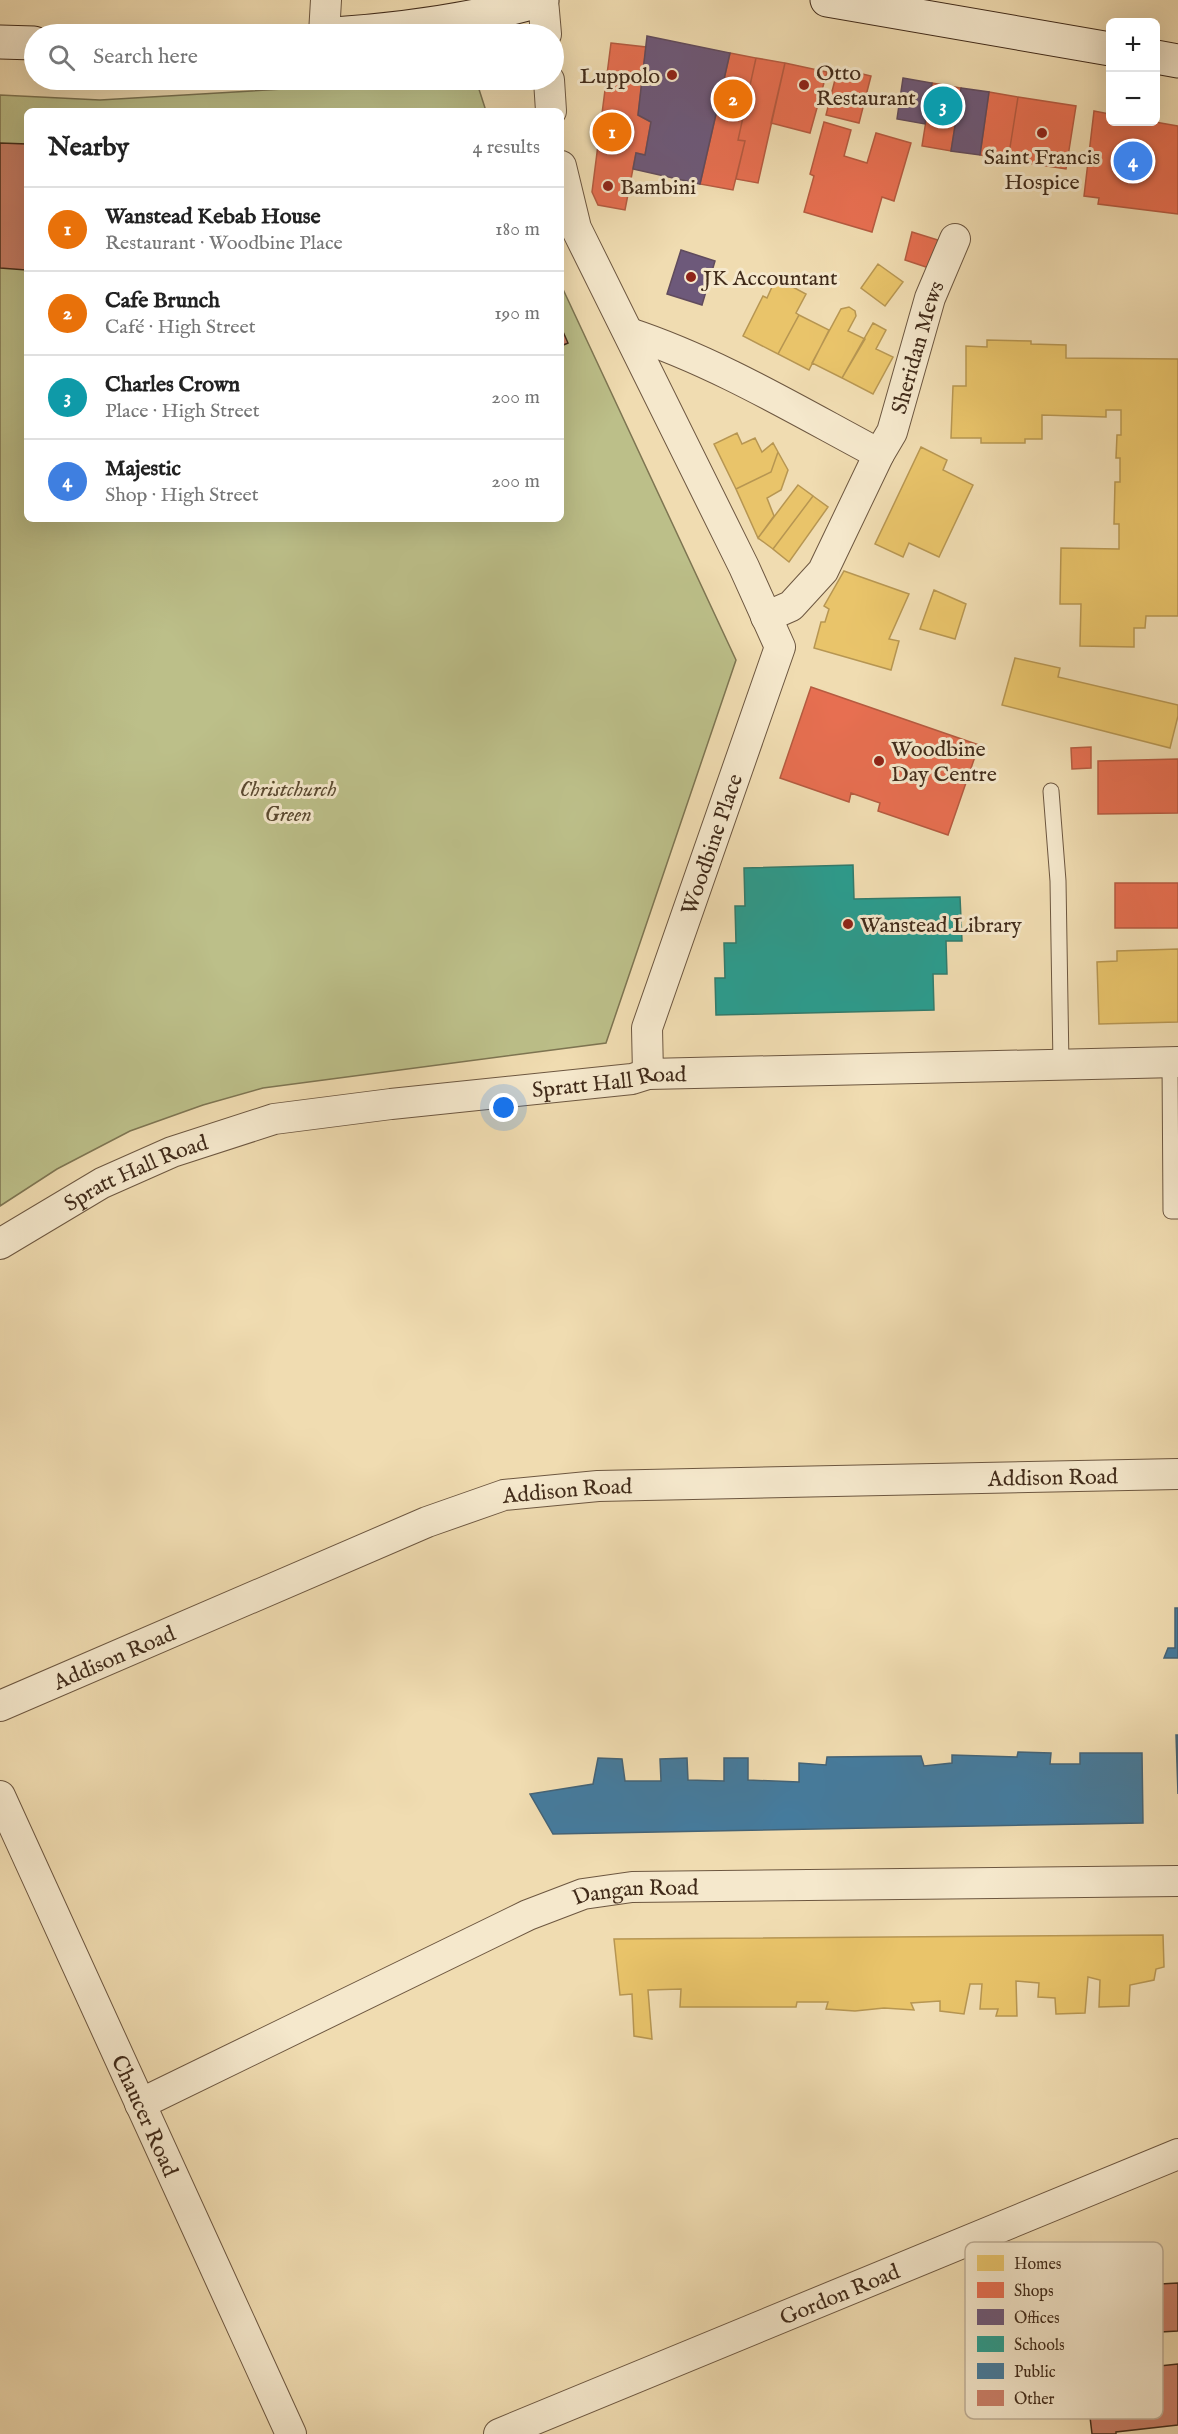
<!DOCTYPE html>
<html lang="en">
<head>
<meta charset="utf-8">
<style>
	:root { --surface:#fff; --page:#f6f6f6; --text:#222; --muted:#767676; --line:#e0e0e0; --accent:#8f2418 }
	body { margin:0; font-family:"IM FELL English",serif; background:var(--page); color:var(--text) }
	.controls { position:absolute; right:18px; top:18px; display:grid; overflow:hidden; border-radius:9px; box-shadow:0 6px 24px #0002 }
	.controls button { width:54px; height:54px; display:grid; place-items:center; padding:0; border:0; border-bottom:2px solid var(--line); background:var(--surface); color:var(--text); font:30px sans-serif }
	.you { position:absolute; left:504px; top:1108px; width:21px; height:21px; margin:-15px; border:4px solid #fff; border-radius:50%; background:#1a73e8; box-shadow:0 0 0 9px #1a73e833 }
	.badge { display:grid; place-items:center; width:39px; height:39px; border-radius:50%; background:var(--accent); color:#fff; font-size:20px; font-weight:700 }
	.pin { position:absolute; translate:-50% -50%; border:3px solid #fff; box-shadow:0 2px 6px #0006 }
	.list { margin:0; padding:0; list-style:none }
	h2 { display:flex; justify-content:space-between; align-items:center; height:78px; margin:0; padding:0 24px; font-size:26px }
	h2 small { font-size:20px; font-weight:400; color:var(--muted) }
	.list li { display:grid; grid-template-columns:39px 1fr auto; gap:18px; align-items:center; box-sizing:border-box; height:84px; padding:0 24px; border-top:2px solid var(--line) }
	.list b { display:block; font-size:22px; white-space:nowrap }
	.list p { margin:0; font-size:20px; white-space:nowrap; color:var(--muted) }
	.list em { font-size:20px; font-style:normal; color:var(--muted) }
	.icon { flex:none; width:33px; height:33px; fill:none; stroke:currentColor; stroke-width:2; stroke-linecap:round; stroke-linejoin:round }
	.map { position:relative; flex:none; width:1178px; height:2434px; overflow:hidden }
	.search { position:absolute; background:var(--surface); box-shadow:0 6px 24px #0002; left:24px; top:24px; width:540px; height:66px; display:flex; align-items:center; gap:15px; box-sizing:border-box; padding:0 21px; border-radius:33px; color:var(--muted); font-size:22px }
	.panel { position:absolute; background:var(--surface); box-shadow:0 6px 24px #0002; left:24px; top:108px; width:540px; height:414px; border-radius:9px }
	.map>svg:first-child { display:block }
	.green { fill:#bcbf89; stroke:#7e7552; stroke-width:1.5 }
	.homes { fill:#e9c46a; stroke:#b79652; stroke-width:1.5 }
	.shops { fill:#e76f51; stroke:#b55b40; stroke-width:1.5 }
	.offices { fill:#6d597a; stroke:#604b5d; stroke-width:1.5 }
	.schools { fill:#2a9d8f; stroke:#317b6c; stroke-width:1.5 }
	.public { fill:#457b9d; stroke:#446376; stroke-width:1.5 }
	.building { fill:#ca7f68; stroke:#412b1a; stroke-width:1.5 }
	.lines { fill:none; stroke-linecap:round; stroke-linejoin:round }
	.lane-casing { stroke:#6d5740; stroke-width:17 }
	.street-casing { stroke:#6d5740; stroke-width:32 }
	.secondary-casing { stroke:#412b1a; stroke-width:35 }
	.lane { stroke:#f5e8cc; stroke-width:15 }
	.street { stroke:#f5e8cc; stroke-width:30 }
	.secondary { stroke:#f5e8cc; stroke-width:33 }
	.poi-dot { fill:#8f2418; stroke:#f5e8cc; stroke-width:2 }
	.labels { text-anchor:middle; stroke-width:6; stroke-linejoin:round; paint-order:stroke }
	.poi-label { font-size:22px; fill:#412b1a; stroke:#f5e8cc; text-anchor:start }
	.street-label { font-size:22px; fill:#412b1a; stroke:#f5e8cc }
	.park-label { font-size:22px; font-style:italic; fill:#5a4930; stroke:#f5e8cc }
	.key { fill:#f5e8cc; stroke:#bfaf97; stroke-width:1.5 }
	.key-label { font-size:16px; fill:#412b1a }
</style>
</head>
<body>
<div class="map">
<svg width="1178" height="2434" viewBox="0 0 1178 2434">
	<rect width="100%" height="100%" fill="#f0dcb1"/>
	<filter id="stains"><feTurbulence type="fractalNoise" baseFrequency=".00333" numOctaves="4"/><feColorMatrix values="0 0 0 0 .2 0 0 0 0 .09 0 0 0 0 .02 0 0 0 .5 -.17"/></filter>
	<radialGradient id="worn" r=".72"><stop offset=".6" stop-color="#630" stop-opacity="0"/><stop offset="1" stop-color="#630" stop-opacity=".3"/></radialGradient>
	<path class="green" d="M 433,80 L 476,80 L 486,111 L 27,111 L 27,519 L 561,519 L 561,285 L 736,660 L 606,1043 L 263,1088 L 203,1105 L 130,1131 L 57,1169 L 0,1206 L 0,95 L 100,100 Z"/>
	<path class="homes" d="M 878,264 L 903,282 L 885,306 L 861,288 Z
		M 776,278 L 806,294 L 796,313 L 799,315 L 778,354 L 743,336 L 763,296 L 767,298 Z
		M 849,307 L 855,311 L 856,316 L 848,331 L 865,339 L 842,378 L 812,363 L 841,309 Z
		M 799,315 L 829,330 L 809,370 L 778,354 Z
		M 873,323 L 886,330 L 876,349 L 893,357 L 873,394 L 842,378 Z
		M 987,340 L 1031,341 L 1031,344 L 1066,345 L 1066,358 L 1178,359 L 1178,616 L 1146,616 L 1145,628 L 1134,628 L 1134,647 L 1080,646 L 1081,604 L 1060,604 L 1061,548 L 1119,549 L 1119,524 L 1114,524 L 1115,482 L 1120,482 L 1120,458 L 1116,458 L 1117,435 L 1121,435 L 1121,410 L 1106,410 L 1106,417 L 1042,415 L 1042,439 L 1025,439 L 1025,443 L 981,443 L 981,438 L 951,438 L 953,386 L 966,386 L 966,346 L 987,347 Z
		M 737,433 L 742,444 L 755,438 L 762,452 L 773,443 L 778,452 L 771,472 L 736,489 L 714,444 Z
		M 921,447 L 947,460 L 943,470 L 973,485 L 939,557 L 909,543 L 903,557 L 875,544 Z
		M 778,452 L 788,470 L 781,490 L 767,498 L 774,516 L 758,538 L 736,489 L 771,472 Z
		M 798,485 L 813,496 L 773,549 L 758,538 Z
		M 813,496 L 828,507 L 789,562 L 773,549 Z
		M 844,571 L 909,594 L 889,639 L 899,641 L 891,670 L 814,648 L 821,622 L 825,622 L 829,609 L 824,606 Z
		M 934,590 L 966,604 L 955,639 L 920,629 Z
		M 1015,658 L 1060,668 L 1058,677 L 1178,705 L 1178,716 L 1170,748 L 1002,705 Z
		M 1178,949 L 1178,1022 L 1099,1024 L 1097,962 L 1117,961 L 1117,951 Z
		M 1163,1935 L 1164,1967 L 1156,1969 L 1154,1980 L 1130,1985 L 1129,2006 L 1099,2007 L 1100,1980 L 1088,1977 L 1085,2013 L 1056,2014 L 1055,1998 L 1038,1997 L 1039,1983 L 1016,1981 L 1017,2016 L 996,2016 L 998,2009 L 980,2009 L 982,1984 L 970,1984 L 964,2014 L 940,2011 L 940,2001 L 911,2003 L 914,2010 L 884,2008 L 855,2011 L 826,2009 L 828,2002 L 797,2002 L 796,2007 L 680,2007 L 681,1989 L 648,1990 L 652,2039 L 634,2036 L 632,1994 L 620,1995 L 614,1939 Z"/>
	<path class="shops" d="M 611,43 L 646,47 L 638,115 L 651,122 L 645,155 L 636,153 L 625,210 L 598,205 L 592,192 Z
		M 730,53 L 756,58 L 738,140 L 745,141 L 733,190 L 700,184 Z
		M 756,58 L 785,63 L 758,183 L 736,179 L 745,141 L 738,140 Z
		M 785,63 L 827,72 L 810,133 L 771,123 Z
		M 838,68 L 871,76 L 859,123 L 826,115 Z
		M 932,83 L 961,88 L 951,151 L 922,146 Z
		M 989,92 L 1018,97 L 1008,160 L 980,155 Z
		M 1018,97 L 1076,106 L 1066,169 L 1008,160 Z
		M 1094,111 L 1110,114 L 1110,122 L 1155,122 L 1178,126 L 1178,214 L 1098,204 L 1099,198 L 1084,196 Z
		M 824,122 L 851,130 L 844,156 L 867,163 L 876,133 L 911,143 L 894,201 L 882,197 L 872,232 L 804,212 L 814,176 L 810,174 Z
		M 912,232 L 941,241 L 932,269 L 905,260 Z
		M 811,687 L 979,745 L 948,835 L 878,811 L 880,803 L 851,793 L 849,802 L 780,778 Z
		M 1091,747 L 1091,768 L 1072,769 L 1071,748 Z
		M 1178,759 L 1178,813 L 1098,814 L 1098,761 Z
		M 1115,883 L 1178,883 L 1178,928 L 1115,928 Z"/>
	<path class="offices" d="M 647,36 L 730,53 L 700,184 L 633,169 L 636,153 L 645,155 L 651,122 L 638,115 Z
		M 903,78 L 932,83 L 925,124 L 897,119 Z
		M 961,88 L 989,92 L 980,155 L 951,151 Z
		M 681,250 L 715,261 L 702,305 L 667,294 Z"/>
	<path class="schools" d="M 853,865 L 854,899 L 960,897 L 962,941 L 946,941 L 947,974 L 933,974 L 934,1010 L 716,1015 L 715,978 L 725,978 L 724,943 L 736,943 L 735,906 L 745,906 L 744,868 Z"/>
	<path class="public" d="M 1175,1608 L 1178,1608 L 1178,1658 L 1164,1658 L 1168,1648 L 1175,1648 Z
		M 1176,1735 L 1178,1735 L 1178,1794 Z
		M 1018,1752 L 1051,1753 L 1050,1764 L 1080,1764 L 1080,1753 L 1142,1753 L 1143,1823 L 553,1834 L 530,1794 L 593,1784 L 598,1758 L 622,1759 L 625,1781 L 661,1781 L 660,1759 L 687,1758 L 688,1780 L 724,1781 L 724,1758 L 748,1758 L 748,1780 L 799,1782 L 799,1763 L 826,1765 L 827,1757 L 921,1756 L 924,1766 L 952,1763 L 952,1755 L 1017,1757 Z"/>
	<path class="building" d="M 0,143 L 27,144 L 26,270 L 0,268 Z
		M 561,327 L 568,343 L 561,346 Z
		M 1178,2283 L 1178,2331 L 1126,2334 L 1125,2320 L 1111,2320 L 1111,2302 L 1125,2301 L 1124,2286 Z
		M 1178,2364 L 1178,2425 L 1116,2432 L 1116,2434 L 1092,2434 L 1085,2374 Z"/>
	<g class="lines">
		<defs>
			<path id="lane" d="M 1051,791 L 1058,881 L 1061,1065
				M 1170,1062 L 1171,1211 L 1178,1211"/>
			<g id="street">
				<path d="M 543,0 L 546,34"/>
				<path d="M 324,34 L 326,0"/>
				<path d="M 549,80 L 551,111"/>
				<path d="M 561,166 L 576,228 L 744,567 L 780,647 L 647,1028 L 648,1074"/>
				<path d="M 629,333 C 717,362 798,411 879,454 L 823,571 L 791,606 L 766,617"/>
				<path id="s1" d="M 879,454 L 892,432 L 930,298 L 955,239"/>
				<path id="s2" d="M 0,1244 L 102,1183 L 172,1152 L 274,1119 L 391,1104 L 632,1079 L 648,1074 L 1178,1062"/>
				<path id="s3" d="M 0,1706 L 427,1522 L 504,1495 L 598,1486 L 1178,1474"/>
				<path id="s4" d="M 0,1796 L 291,2434"/>
				<path id="s5" d="M 140,2104 L 528,1915 L 583,1894 L 632,1887 L 1178,1881"/>
				<path id="s6" d="M 499,2434 L 1178,2154"/>
			</g>
			<path id="secondary" d="M 827,0 L 1110,49
				M 334,34 C 406,29 473,20 542,0
				M 0,42 L 34,43
				M 1156,57 L 1178,61"/>
		</defs>
		<use href="#lane" class="lane-casing"/>
		<use href="#street" class="street-casing"/>
		<use href="#secondary" class="secondary-casing"/>
		<use href="#lane" class="lane"/>
		<use href="#street" class="street"/>
		<use href="#secondary" class="secondary"/>
	</g>
	<g class="poi-dot">
		<circle cx="672" cy="75" r="6"/>
		<circle cx="804" cy="85" r="6"/>
		<circle cx="1042" cy="133" r="6"/>
		<circle cx="608" cy="186" r="6"/>
		<circle cx="691" cy="277" r="6"/>
		<circle cx="879" cy="761" r="6"/>
		<circle cx="848" cy="924" r="6"/>
	</g>
	<g class="labels">
		<g class="poi-label">
			<text x="816" y="80">Otto<tspan x="816" dy="25">Restaurant</tspan></text>
			<text x="660" y="83" text-anchor="end">Luppolo</text>
			<text x="1042" y="164" text-anchor="middle">Saint Francis<tspan x="1042" dy="25">Hospice</tspan></text>
			<text x="620" y="194">Bambini</text>
			<text x="703" y="285">JK Accountant</text>
			<text x="891" y="756">Woodbine<tspan x="891" dy="25">Day Centre</tspan></text>
			<text x="860" y="932">Wanstead Library</text>
		</g>
		<g class="street-label">
			<text dy="8" stroke="none"><textPath href="#s1" startOffset="114">Sheridan Mews</textPath></text>
			<text transform="translate(711 844) rotate(-71)" y="8">Woodbine Place</text>
			<text dy="8" stroke="none"><textPath href="#s2" startOffset="640">Spratt Hall Road</textPath></text>
			<text dy="8" stroke="none"><textPath href="#s2" startOffset="154">Spratt Hall Road</textPath></text>
			<text dy="8" stroke="none"><textPath href="#s3" startOffset="1096">Addison Road</textPath></text>
			<text dy="8" stroke="none"><textPath href="#s3" startOffset="610">Addison Road</textPath></text>
			<text dy="8" stroke="none"><textPath href="#s3" startOffset="124">Addison Road</textPath></text>
			<text dy="8" stroke="none"><textPath href="#s5" startOffset="543">Dangan Road</textPath></text>
			<text dy="8" stroke="none"><textPath href="#s4" startOffset="351">Chaucer Road</textPath></text>
			<text dy="8" stroke="none"><textPath href="#s6" startOffset="368">Gordon Road</textPath></text>
		</g>
		<g class="park-label">
			<text x="288" y="796">Christchurch<tspan x="288" dy="25">Green</tspan></text>
		</g>
	</g>
	<rect x="965" y="2242" width="198" height="177" rx="9" class="key"/>
	<rect x="977" y="2255" width="27" height="16" fill="#e9c46a"/>
	<rect x="977" y="2282" width="27" height="16" fill="#e76f51"/>
	<rect x="977" y="2309" width="27" height="16" fill="#6d597a"/>
	<rect x="977" y="2336" width="27" height="16" fill="#2a9d8f"/>
	<rect x="977" y="2363" width="27" height="16" fill="#457b9d"/>
	<rect x="977" y="2390" width="27" height="16" fill="#ca7f68"/>
	<g class="key-label">
		<text x="1014" y="2269">Homes</text>
		<text x="1014" y="2296">Shops</text>
		<text x="1014" y="2323">Offices</text>
		<text x="1014" y="2350">Schools</text>
		<text x="1014" y="2377">Public</text>
		<text x="1014" y="2404">Other</text>
	</g>
	<rect width="100%" height="100%" filter="url(#stains)"/>
	<rect width="100%" height="100%" fill="url(#worn)"/>
</svg>
<div class="controls">
<button>+</button>
<button>−</button>
</div>
<div class="you"></div>
<div class="pin badge" style="left:612px;top:132px;background:#e8710a">1</div>
<div class="pin badge" style="left:733px;top:99px;background:#e8710a">2</div>
<div class="pin badge" style="left:943px;top:106px;background:#0f9aa8">3</div>
<div class="pin badge" style="left:1133px;top:161px;background:#3f7fe0">4</div>
<div class="search"><svg class="icon" aria-label="search" viewBox="0 0 24 24"><circle cx="10" cy="10" r="6"/><path d="M15 15l6 6"/></svg>Search here</div>
<section class="panel">
<h2>Nearby<small>4 results</small></h2>
<ul class="list">
<li><span class="badge" style="background:#e8710a">1</span><div><b>Wanstead Kebab House</b><p>Restaurant · Woodbine Place</p></div><em>180 m</em></li>
<li><span class="badge" style="background:#e8710a">2</span><div><b>Cafe Brunch</b><p>Café · High Street</p></div><em>190 m</em></li>
<li><span class="badge" style="background:#0f9aa8">3</span><div><b>Charles Crown</b><p>Place · High Street</p></div><em>200 m</em></li>
<li><span class="badge" style="background:#3f7fe0">4</span><div><b>Majestic</b><p>Shop · High Street</p></div><em>200 m</em></li>
</ul>
</section>
</div>
</body>
</html>
